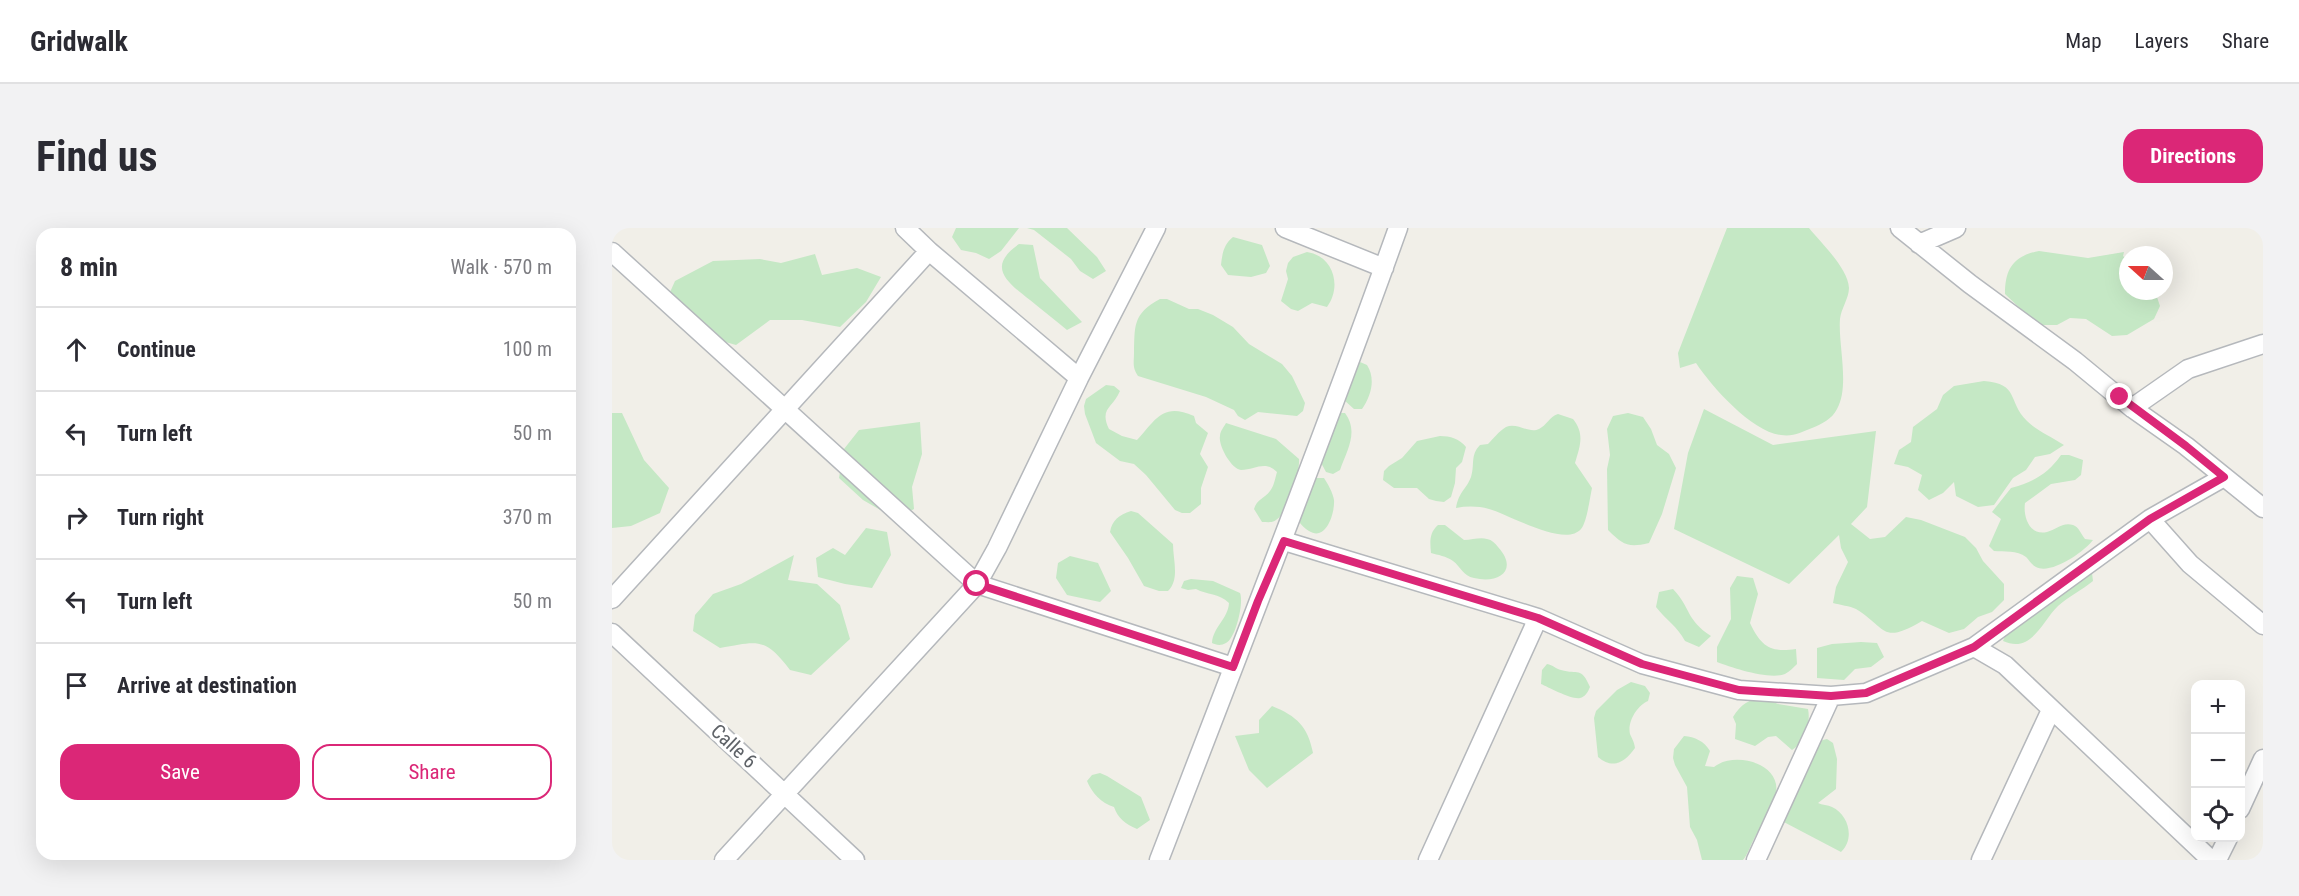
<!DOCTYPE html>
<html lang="en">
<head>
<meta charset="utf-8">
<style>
	:root { --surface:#fff; --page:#f2f2f3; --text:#2b2b33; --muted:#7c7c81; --line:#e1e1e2; --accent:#db2777 }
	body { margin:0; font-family:"Roboto Condensed",sans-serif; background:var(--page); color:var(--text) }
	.controls { position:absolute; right:18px; bottom:18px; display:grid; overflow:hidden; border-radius:12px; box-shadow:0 6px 24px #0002 }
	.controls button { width:54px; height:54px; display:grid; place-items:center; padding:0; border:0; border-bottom:2px solid var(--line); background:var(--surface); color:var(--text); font:30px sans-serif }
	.compass { position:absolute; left:1507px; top:18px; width:54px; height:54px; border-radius:50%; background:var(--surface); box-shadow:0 6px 24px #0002; rotate:291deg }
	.stop { position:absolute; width:18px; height:18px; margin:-14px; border:4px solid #db2777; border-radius:50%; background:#fff }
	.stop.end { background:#db2777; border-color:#fff; box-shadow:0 2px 6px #0008 }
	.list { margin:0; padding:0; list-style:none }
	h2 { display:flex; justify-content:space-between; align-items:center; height:78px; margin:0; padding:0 24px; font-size:26px }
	h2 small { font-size:20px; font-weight:400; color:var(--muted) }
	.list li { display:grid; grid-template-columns:39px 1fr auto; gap:18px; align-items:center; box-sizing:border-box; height:84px; padding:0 24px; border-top:2px solid var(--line) }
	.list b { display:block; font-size:22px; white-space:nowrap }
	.list em { font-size:20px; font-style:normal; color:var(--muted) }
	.actions { display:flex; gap:12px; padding:18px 24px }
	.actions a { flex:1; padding:14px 0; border:2px solid var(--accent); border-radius:18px; text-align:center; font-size:21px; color:var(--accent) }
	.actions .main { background:var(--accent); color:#fff }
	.icon { flex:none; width:33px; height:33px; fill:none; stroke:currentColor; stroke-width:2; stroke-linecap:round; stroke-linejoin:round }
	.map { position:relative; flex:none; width:1651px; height:632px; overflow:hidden; border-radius:18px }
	header { display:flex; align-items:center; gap:36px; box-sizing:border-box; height:84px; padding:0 30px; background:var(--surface); border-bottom:2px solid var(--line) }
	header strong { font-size:28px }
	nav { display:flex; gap:33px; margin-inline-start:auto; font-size:21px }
	.intro { display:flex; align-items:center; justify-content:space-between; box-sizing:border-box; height:144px; padding:0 36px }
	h1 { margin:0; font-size:42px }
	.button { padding:15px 27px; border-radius:18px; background:var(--accent); color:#fff; font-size:21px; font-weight:700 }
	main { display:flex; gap:36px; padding:0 36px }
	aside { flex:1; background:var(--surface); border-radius:18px; box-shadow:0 6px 24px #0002 }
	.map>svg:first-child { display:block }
	.green { fill:#c5e8c5 }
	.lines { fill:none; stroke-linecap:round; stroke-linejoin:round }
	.street-casing { stroke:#b5b8bc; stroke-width:21 }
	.street { stroke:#fff; stroke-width:18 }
	.route { stroke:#db2777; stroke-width:8 }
	.labels { text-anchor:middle; stroke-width:6; stroke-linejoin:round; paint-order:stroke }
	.street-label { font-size:20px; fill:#5f6368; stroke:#fff }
</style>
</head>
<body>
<header>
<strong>Gridwalk</strong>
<nav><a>Map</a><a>Layers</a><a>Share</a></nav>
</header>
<div class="intro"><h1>Find us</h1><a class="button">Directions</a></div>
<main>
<aside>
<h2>8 min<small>Walk · 570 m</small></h2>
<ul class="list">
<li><svg class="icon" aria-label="ahead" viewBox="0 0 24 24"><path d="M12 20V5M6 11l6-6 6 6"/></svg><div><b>Continue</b></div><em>100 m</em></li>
<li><svg class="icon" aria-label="left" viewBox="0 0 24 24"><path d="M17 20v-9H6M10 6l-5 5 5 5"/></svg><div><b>Turn left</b></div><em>50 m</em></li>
<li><svg class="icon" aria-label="right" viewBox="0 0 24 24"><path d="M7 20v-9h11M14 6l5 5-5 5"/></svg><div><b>Turn right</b></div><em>370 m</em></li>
<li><svg class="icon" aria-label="left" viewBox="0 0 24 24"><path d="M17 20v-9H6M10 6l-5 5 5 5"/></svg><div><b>Turn left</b></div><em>50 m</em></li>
<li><svg class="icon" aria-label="arrive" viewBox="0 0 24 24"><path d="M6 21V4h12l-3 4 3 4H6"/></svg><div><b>Arrive at destination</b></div></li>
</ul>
<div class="actions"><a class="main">Save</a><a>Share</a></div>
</aside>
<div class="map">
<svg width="1651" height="632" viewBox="0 0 1651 632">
	<rect width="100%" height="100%" fill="#f1efe8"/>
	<path class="green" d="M 344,0 L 407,0 L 389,23 L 377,31 L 364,25 L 349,22 L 340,9 Z
		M 415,0 L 455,0 L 485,29 L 494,43 L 481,51 L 468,43 L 459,31 L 422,2 Z
		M 1115,0 L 1197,0 C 1209,15 1236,40 1237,60 C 1237,70 1229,81 1228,91 C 1226,117 1238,158 1225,181 C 1220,191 1210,196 1200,200 C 1190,204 1181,209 1169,207 C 1140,204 1100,159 1084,135 L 1068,140 L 1066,125 L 1071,112 Z
		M 621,9 L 650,17 L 658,38 L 654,45 L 639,49 L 616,47 L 609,37 C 610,26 612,16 621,9 Z
		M 407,16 L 421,17 L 428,50 L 470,94 L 455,102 C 443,92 430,82 418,72 C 395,54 374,39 407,16 Z
		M 1427,23 L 1476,30 L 1512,24 L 1511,28 L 1516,32 L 1516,63 L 1543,63 L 1548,78 L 1542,91 L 1515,107 L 1500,108 L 1474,91 L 1458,90 L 1445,97 L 1428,97 L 1416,88 L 1393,66 C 1393,41 1401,28 1427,23 Z
		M 695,24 C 722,28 730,59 715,79 L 700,75 L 686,83 L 679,81 L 669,73 L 676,51 L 674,43 L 676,35 L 681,29 Z
		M 203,26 L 210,47 L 245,40 L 269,49 L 254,74 L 228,99 L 190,92 L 158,92 L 124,117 L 75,103 L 50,82 L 63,53 L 101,33 L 148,31 L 169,35 Z
		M 548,71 L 555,71 L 577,81 L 586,81 L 601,87 L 621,99 L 637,116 L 670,136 L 680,148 L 693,175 L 691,183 L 685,188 L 646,184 L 633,192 L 626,188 L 622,182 L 594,169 L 526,148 C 520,139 522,135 522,125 C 523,99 520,86 548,71 Z
		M 748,134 L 755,137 C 764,151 759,168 750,181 L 742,181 L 732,172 L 740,136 Z
		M 1372,153 C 1408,156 1395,173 1415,193 C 1425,203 1439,208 1452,217 L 1438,226 L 1423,229 L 1414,242 L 1401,250 L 1382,277 L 1366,279 L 1344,268 L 1342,254 L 1331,265 L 1317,272 L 1306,262 L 1310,247 L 1296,239 L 1282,236 L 1287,222 L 1299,214 L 1301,199 L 1325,181 L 1331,167 L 1342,158 Z
		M 494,157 L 502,158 L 508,163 C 501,180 487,180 497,201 L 510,208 L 525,212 C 544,192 550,174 582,188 L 584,195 L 596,205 L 588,226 L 596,239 L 589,260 L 589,276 L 578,285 L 570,285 L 563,282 L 534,247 L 522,236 L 508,233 L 484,215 L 473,186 L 472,178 L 474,171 Z
		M 1092,181 L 1161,217 L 1264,203 L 1255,279 L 1239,296 L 1258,311 L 1273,309 L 1294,289 L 1309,292 L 1353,309 L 1364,320 L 1371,333 L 1392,356 L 1392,372 L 1380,384 L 1366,389 L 1352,401 L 1337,405 L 1310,393 C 1269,417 1275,400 1244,381 C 1238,378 1228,377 1221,375 L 1224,359 L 1236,334 L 1229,320 L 1227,307 L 1177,356 L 1062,301 L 1076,225 Z
		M 0,185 L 10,185 L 32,232 L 57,260 L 48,285 L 19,298 L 0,300 Z
		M 724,185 L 733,185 C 747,204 735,222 728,242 L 721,246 L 714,244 L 707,231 Z
		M 1016,185 L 1031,189 L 1039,201 L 1045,217 L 1057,226 L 1064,240 L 1050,286 L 1037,315 C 1016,320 1011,317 996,302 L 995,241 L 998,227 L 995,201 L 1001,188 Z
		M 946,186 L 961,191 C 973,206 968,218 963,235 L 980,260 C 978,269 975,294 969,301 C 953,320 896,286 877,281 C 866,278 855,278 844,280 C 847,263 854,262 859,249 C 863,237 858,227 868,217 L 876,216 C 881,211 887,203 894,199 C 905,194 917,206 927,201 C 935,197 937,189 946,186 Z
		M 308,194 L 310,226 L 300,259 L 302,281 L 284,291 L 251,272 L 227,250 L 232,221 L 247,202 Z
		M 614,195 L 664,211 L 687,231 C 688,245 677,284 664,292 C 660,295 656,294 650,294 L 642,281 C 645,271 652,271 658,263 C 662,258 663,251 665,244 C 653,232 643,242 629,242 C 619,241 606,217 608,208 C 608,203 612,199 614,195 Z
		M 828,208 C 838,208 848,211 854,219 L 850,234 L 844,240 L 843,255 L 839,269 L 832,274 L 824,273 L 817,271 L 805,260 L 782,260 L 771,252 L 772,243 L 777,238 L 790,230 L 805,213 Z
		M 1449,227 L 1457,227 L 1471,232 L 1469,247 L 1463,252 L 1439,256 L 1413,275 C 1411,288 1417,308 1435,304 C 1444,302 1450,294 1461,297 C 1467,299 1469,306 1473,311 L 1481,312 C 1472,324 1439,347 1424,339 C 1420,337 1417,332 1414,329 C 1405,322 1392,324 1382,323 L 1377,318 L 1389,291 L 1380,284 L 1399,260 C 1421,254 1436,246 1449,227 Z
		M 704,250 L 712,250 C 716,256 721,265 722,272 C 723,285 714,314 697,303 C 693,301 689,296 686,293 Z
		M 519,283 L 526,285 L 561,316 C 561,332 568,351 556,363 L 547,363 L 532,358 L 516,330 L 498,304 C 500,292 507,287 519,283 Z
		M 826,297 L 833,297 L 852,312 C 860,312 868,309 875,311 C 880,312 883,315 886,319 C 907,342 887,356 862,350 C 851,348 849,339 841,333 C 834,328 826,327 819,325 C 818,314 817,305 826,297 Z
		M 254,300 L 275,304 L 279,327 L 260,360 L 233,356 L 206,349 L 204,330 L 221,320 L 233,327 Z
		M 182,327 L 176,352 L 205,356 L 228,377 L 238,411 L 199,447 L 178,442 C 153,409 146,413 108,420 L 81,403 L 83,387 L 101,366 L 129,356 Z
		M 458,328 L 486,335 L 499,363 L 488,374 L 455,367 L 444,350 L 446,335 Z
		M 1473,345 L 1480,345 L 1481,353 C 1470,362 1456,369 1446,378 C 1430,393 1420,426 1391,413 L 1398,396 Z
		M 1125,348 L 1141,350 L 1146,366 L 1138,395 C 1149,418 1158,425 1184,421 L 1185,436 C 1182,439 1177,444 1173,446 C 1157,452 1121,440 1105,434 L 1105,419 L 1119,391 L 1118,360 Z
		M 579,351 L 601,353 L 628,365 C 632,374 624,410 614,415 C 609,418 604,417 600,415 C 601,399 616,391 617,375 C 607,365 595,367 584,361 L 576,362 L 569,360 L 572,353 Z
		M 1061,361 C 1079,380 1074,392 1099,408 L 1087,419 L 1073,413 C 1065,398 1054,392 1044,379 L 1047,364 Z
		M 1249,414 L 1265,415 L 1272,429 L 1259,439 L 1243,441 L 1232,452 L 1205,450 L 1205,420 L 1220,416 Z
		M 935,436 C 941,437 944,441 949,442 C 966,447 969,438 978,459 C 976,464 973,469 968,470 C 960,472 936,459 929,456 L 930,442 Z
		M 1019,454 L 1033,458 L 1038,465 L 1036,473 C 1026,477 1015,493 1018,506 C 1020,511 1022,513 1023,520 C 1013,534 1001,542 986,529 L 982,490 L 984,483 L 1005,462 Z
		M 1152,470 L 1166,476 L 1196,481 C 1199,495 1193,514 1180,522 L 1164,508 L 1156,509 L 1143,518 L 1123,511 L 1124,496 L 1121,489 C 1129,476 1137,471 1152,470 Z
		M 660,478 C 685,488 696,499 701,525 L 655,560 L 637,542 L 623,508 L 647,505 L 647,492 Z
		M 1072,508 C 1083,509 1092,513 1098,523 L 1093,538 L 1102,539 C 1119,525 1159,532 1164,556 C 1167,577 1150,595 1142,611 C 1138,618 1136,626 1131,632 L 1090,632 L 1085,612 L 1078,599 L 1075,559 L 1063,537 L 1061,530 L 1062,521 Z
		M 1215,511 L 1221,515 L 1225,531 L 1224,561 L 1206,575 C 1210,577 1216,577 1220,579 C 1237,587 1243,611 1229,624 L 1168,592 L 1191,551 L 1207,513 Z
		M 488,545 L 495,548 L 529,569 L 538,592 L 525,601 C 513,596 506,590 502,579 C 489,575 480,565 475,553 L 480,547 Z"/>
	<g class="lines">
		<defs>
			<path id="street" d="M 293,0 L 317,23 L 467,150
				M 673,0 L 772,40
				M 1288,0 L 1358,56 L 1463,133 L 1520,180 L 1574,218 L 1651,280
				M 1307,16 L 1344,0
				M 0,24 L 365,356 L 621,439
				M 1520,180 L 1576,141 L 1651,116
				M 1538,291 L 1578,336 L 1651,397
				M 672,313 L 926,390 L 1030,436 L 1127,462 L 1219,468 L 1254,465 L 1362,419 L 1393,437 L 1599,632
				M 0,371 L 317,23
				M 0,405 L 243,632
				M 1362,419 L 1538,291 L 1612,249
				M 1628,581 L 1651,531
				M 112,632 L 365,356 L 385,320 L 467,150 L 544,0
				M 547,632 C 628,422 710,212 786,0
				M 816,632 L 926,390
				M 1144,632 L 1219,468
				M 1369,632 L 1439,482
				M 1605,632 L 1616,610"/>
		</defs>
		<use href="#street" class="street-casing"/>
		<use href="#street" class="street"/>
	</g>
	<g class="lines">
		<path class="route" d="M 365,356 L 621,439 L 646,373 L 672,313 L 926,390 L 1030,436 L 1127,462 L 1219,468 L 1254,465 L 1362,419 L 1538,291 L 1612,249 L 1574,218 L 1508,169"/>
	</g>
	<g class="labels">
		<g class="street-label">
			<text transform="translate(122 518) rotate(43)" y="7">Calle 6</text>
		</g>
	</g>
</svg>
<div class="controls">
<button>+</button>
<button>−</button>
<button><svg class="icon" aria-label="locate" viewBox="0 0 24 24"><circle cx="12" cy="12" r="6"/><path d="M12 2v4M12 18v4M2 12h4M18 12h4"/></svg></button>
</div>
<svg class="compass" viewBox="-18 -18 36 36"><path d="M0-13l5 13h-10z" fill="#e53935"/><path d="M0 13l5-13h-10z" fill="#7c7c81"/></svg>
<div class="stop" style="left:365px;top:356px"></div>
<div class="stop end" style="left:1508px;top:169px"></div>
</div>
</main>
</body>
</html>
